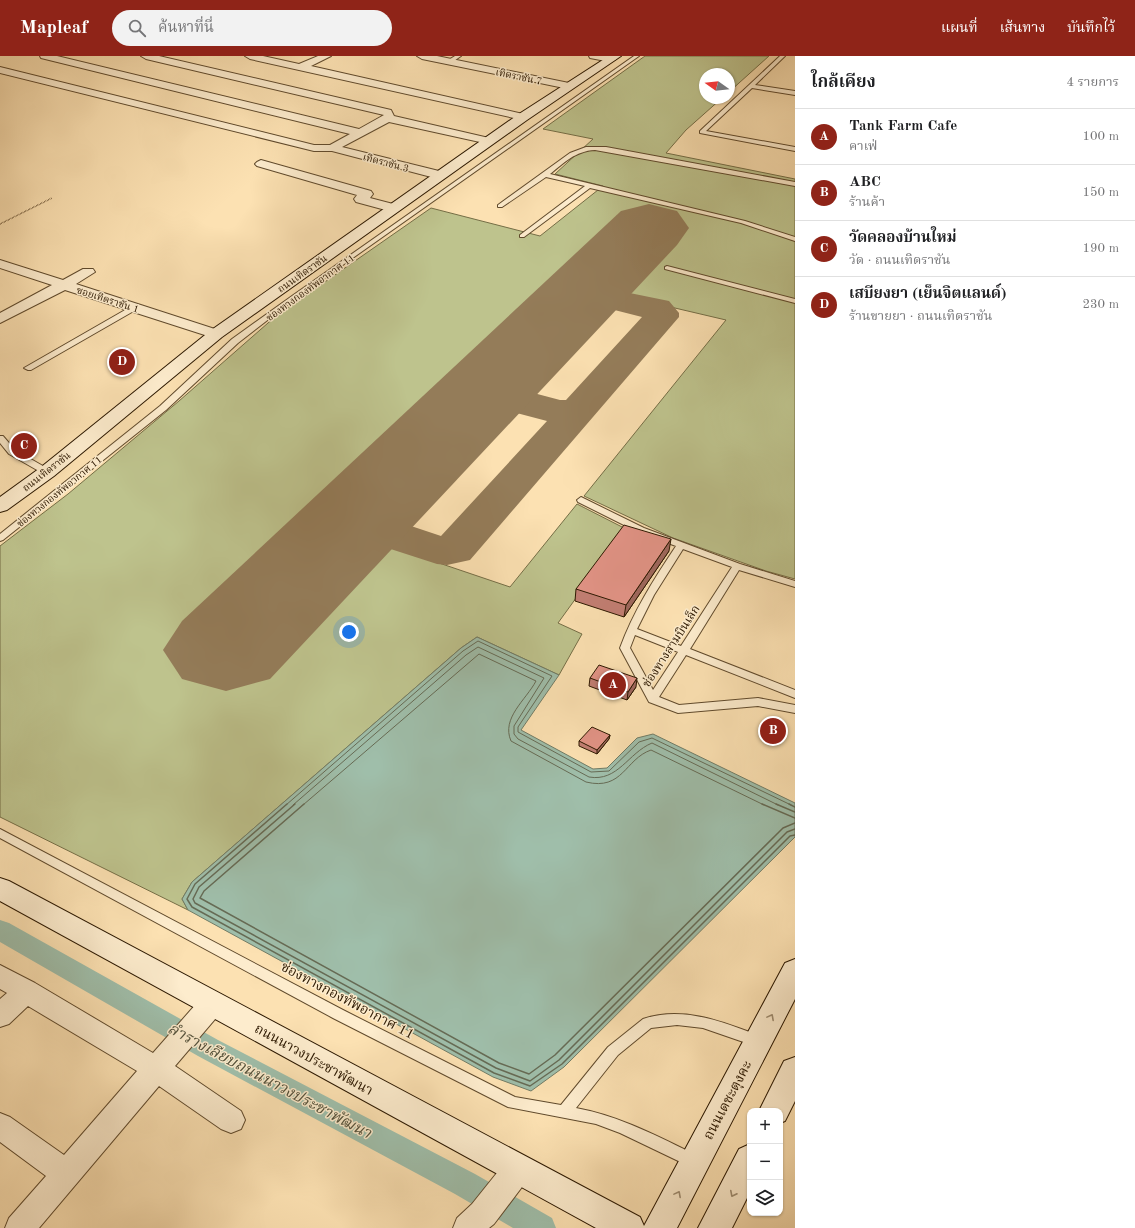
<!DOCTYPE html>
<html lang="th">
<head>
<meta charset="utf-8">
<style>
	:root { --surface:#fff; --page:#f2f2f2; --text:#202124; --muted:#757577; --line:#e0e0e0; --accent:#8f2418 }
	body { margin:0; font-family:"Old Standard TT","Noto Serif Thai",serif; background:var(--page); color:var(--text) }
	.controls { position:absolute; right:12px; bottom:12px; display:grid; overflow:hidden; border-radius:8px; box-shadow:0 1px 3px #0004 }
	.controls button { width:36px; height:36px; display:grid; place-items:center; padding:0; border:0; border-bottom:1px solid var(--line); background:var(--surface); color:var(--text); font:20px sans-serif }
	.compass { position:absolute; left:699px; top:12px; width:36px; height:36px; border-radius:50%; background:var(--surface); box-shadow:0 1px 3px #0004; rotate:285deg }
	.you { position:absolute; left:349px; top:576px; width:14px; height:14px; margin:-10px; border:3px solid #fff; border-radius:50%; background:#1a73e8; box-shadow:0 0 0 6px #1a73e833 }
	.badge { display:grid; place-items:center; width:26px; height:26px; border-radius:50%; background:var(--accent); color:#fff; font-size:13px; font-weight:700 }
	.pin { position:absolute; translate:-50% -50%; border:2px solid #fff; box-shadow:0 1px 4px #0006 }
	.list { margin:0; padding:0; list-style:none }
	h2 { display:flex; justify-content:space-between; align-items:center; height:52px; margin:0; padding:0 16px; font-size:17px }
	h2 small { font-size:13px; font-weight:400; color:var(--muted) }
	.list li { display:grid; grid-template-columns:26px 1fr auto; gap:12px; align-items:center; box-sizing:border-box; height:56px; padding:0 16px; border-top:1px solid var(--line) }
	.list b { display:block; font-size:15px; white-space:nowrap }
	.list p { margin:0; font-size:13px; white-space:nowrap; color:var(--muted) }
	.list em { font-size:13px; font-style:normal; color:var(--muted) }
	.icon { flex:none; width:22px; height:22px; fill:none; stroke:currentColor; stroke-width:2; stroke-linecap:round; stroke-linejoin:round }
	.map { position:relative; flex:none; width:795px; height:1172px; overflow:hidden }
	header { display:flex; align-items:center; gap:24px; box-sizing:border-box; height:56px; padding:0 20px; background:var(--accent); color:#fff }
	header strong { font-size:19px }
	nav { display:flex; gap:22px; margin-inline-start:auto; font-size:14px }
	.search { width:280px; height:36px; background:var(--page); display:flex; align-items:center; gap:10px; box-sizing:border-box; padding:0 14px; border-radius:22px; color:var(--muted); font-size:15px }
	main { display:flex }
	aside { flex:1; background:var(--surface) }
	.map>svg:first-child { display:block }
	.green { fill:#bec38d; stroke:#756e46 }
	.water { fill:#9fbeaa; stroke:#717c66 }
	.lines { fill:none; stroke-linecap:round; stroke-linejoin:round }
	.shore-far1 { stroke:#666b55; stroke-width:1 }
	.shore { stroke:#666b55; stroke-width:1.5 }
	.canal { fill:#9fbeaa; fill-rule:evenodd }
	.taxiway { fill:#947c59; fill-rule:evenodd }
	.runway { fill:#947c59; fill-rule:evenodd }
	.lane-casing { stroke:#604a2c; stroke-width:2 }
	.street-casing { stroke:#604a2c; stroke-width:2 }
	.secondary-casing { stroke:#2c1800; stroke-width:2 }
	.path { stroke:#2c1800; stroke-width:1.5; stroke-dasharray:0.5 1; stroke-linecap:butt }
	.lane { fill:#fdeccd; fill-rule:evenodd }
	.street { fill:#fdeccd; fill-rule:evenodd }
	.secondary { fill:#fdeccd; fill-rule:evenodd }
	.wall { fill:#c37f74; stroke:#2c1800 }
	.shaded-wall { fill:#9f685e; stroke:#2c1800 }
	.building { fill:#e39487; stroke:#2c1800 }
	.oneway { stroke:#9f8d71 }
	.labels { text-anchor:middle; stroke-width:3; stroke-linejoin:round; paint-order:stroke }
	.far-street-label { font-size:10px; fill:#2c1800; stroke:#fdeccd }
	.street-label { font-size:12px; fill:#2c1800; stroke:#fdeccd }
	.near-street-label { font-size:14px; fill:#2c1800; stroke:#fdeccd }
	.near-water-label { font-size:16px; font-style:italic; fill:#54523c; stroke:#fdeccd }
</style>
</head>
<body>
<header>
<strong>Mapleaf</strong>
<div class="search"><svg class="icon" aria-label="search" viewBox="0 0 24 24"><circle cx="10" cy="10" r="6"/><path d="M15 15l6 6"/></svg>ค้นหาที่นี่</div>
<nav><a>แผนที่</a><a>เส้นทาง</a><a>บันทึกไว้</a></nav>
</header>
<main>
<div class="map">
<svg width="795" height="1172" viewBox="0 0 795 1172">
	<rect width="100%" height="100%" fill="#fce1b2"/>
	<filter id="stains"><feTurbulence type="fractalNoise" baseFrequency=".005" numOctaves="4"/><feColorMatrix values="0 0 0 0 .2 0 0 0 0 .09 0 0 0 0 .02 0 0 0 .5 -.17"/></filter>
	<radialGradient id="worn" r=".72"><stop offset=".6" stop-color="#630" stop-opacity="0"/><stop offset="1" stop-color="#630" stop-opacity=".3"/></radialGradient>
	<path class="green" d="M 645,0 L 769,0 L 729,36 L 729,18 L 705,18 L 705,42 L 722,42 L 686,74 L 666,97 L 795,123 L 795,523 L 766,515 L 673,482 L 584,440 L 726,264 L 611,237 L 672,174 L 631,165 L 190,591 L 246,614 L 371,484 L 510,531 L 577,448 L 626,473 L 558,567 L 582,578 L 559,619 L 477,581 L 461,592 L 192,826 L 182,843 L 188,854 L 0,761 L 0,490 L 68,438 L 179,345 L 276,260 L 431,152 L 540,180 L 603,130 L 555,118 L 593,83 L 543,73 Z"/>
	<path class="water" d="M 477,581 L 559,619 L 521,674 L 593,713 L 607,712 L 637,682 L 653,678 L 795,747 L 795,781 L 564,1011 L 531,1035 L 493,1021 L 188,854 L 182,843 L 192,826 L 461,592 Z"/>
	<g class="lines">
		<path class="shore-far1" d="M 286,749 L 463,595 L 478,585 L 552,620 L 518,671 L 518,676 L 591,716 L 609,715 L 639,686 L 652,682 L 791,749
			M 293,749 L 466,599 L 478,591 L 544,622 L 514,670 L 514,678 L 518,683 L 589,721 C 618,726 628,697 652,687 L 778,749
			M 303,749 L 479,598 L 536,625 C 526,644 501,662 511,685 L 586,726 C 623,735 625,703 651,694 L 764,749"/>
		<path class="shore" d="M 287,748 L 195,828 L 187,843 L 192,851 L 494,1017 L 530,1030 L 562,1008 L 790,780 L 795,779
			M 295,748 L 199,831 L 193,843 L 195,847 L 496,1012 L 530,1025 L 559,1004 L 787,776 L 795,773
			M 304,748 L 204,835 L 200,842 L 499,1007 L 529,1018 L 555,999 L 783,772 L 795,767
			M 762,748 L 795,762
			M 776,748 L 795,756
			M 789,748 L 795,751"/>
		<path class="canal" d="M 0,864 L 9,867 L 218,984 L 475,1118 L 552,1162 L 556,1172 L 513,1172 L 455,1138 L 198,1000 L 0,886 Z"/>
		<path class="taxiway" d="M 590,222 L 602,225 L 610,233 L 669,245 L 679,257 L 679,261 L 470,504 L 447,509 L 437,508 L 369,486 L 348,489 L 332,485 L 325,475 L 332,465 L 365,458 L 393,464 L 441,480 L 547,365 L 498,352 L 481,354 L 467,350 L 461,342 L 467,334 L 499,328 L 560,344 L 566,344 L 642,261 L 583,246 L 573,232 L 578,225 Z"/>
		<path class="runway" d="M 649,148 L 677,155 L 689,172 L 677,189 L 270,623 L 226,635 L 182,623 L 163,594 L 182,565 L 621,155 Z"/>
		<defs>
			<path id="lane" d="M 455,0 L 461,0 L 451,7 L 447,7 L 447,5 Z
				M 634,0 L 639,0 L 296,242 L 238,287 L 166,354 L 3,484 L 0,485 L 0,478 L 160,350 L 232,283 L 292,240 Z
				M 780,0 L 785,0 L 755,29 L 795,35 L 795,39 L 752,32 L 706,75 L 795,91 L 795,95 L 700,77 L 700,75 Z
				M 586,91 L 606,91 L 795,126 L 795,130 L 595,94 C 575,95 564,107 550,118 L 745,165 L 795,181 L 795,185 L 741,167 L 590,132 L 524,181 L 520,181 L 520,179 L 585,130 L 546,121 L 502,151 L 498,151 L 498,149 L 570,97 Z
				M 667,210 L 795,243 L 795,247 L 665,213 L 665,211 Z
				M 132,250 L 139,252 L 31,314 L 28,314 L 24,312 Z
				M 0,380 L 3,380 L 15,394 L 50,414 L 51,416 L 50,418 L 44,418 L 9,398 L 0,387 Z
				M 581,441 L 644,472 L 740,508 L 795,525 L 795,531 L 739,514 L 690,593 L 795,634 L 795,642 L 686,599 L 659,641 L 679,649 L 758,642 L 795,649 L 795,657 L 758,650 L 678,657 L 649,646 L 620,592 C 633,556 654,523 676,490 L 638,476 L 578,446 L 577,444 ZM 683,493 L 732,511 L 681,590 L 637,573 L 654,539 ZM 635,579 L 678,596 L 653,634 L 630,592 Z
				M 0,773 L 343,954 L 515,1041 L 561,1049 L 608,991 L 643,963 C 684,949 725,967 763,981 L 765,985 L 763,989 L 758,991 L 703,972 L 677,969 L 651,972 L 618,999 L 576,1052 C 620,1060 659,1081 698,1100 L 700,1105 L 698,1110 L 693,1112 L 620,1077 L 596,1068 L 508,1051 L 333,962 L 0,782 Z"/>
			<path id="street" d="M 40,0 L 57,0 L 359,73 L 384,59 L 146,3 L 141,0 L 159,0 L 391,54 L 394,60 L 489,82 L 495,85 L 489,88 L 389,66 L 342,91 L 443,116 L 445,119 L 443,122 L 439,123 L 332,95 L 314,95 L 0,17 L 0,11 L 314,89 L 330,89 L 350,78 L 41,2 Z
				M 245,0 L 263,0 L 299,8 L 318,0 L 331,0 L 311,10 L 523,58 L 528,61 L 523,64 L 250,3 Z
				M 417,0 L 437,0 L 569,27 L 574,30 L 569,33 L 422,3 Z
				M 589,0 L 611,0 L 616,3 L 611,6 L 590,2 Z
				M 261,104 L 371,135 L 373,138 L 370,142 L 397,149 L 399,152 L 393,156 L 356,146 L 354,143 L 357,139 L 257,110 L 255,108 L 257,106 Z
				M 0,204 L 63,224 L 83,213 L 93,213 L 95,216 L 76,228 L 221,275 L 223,278 L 221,281 L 211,281 L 65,234 L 0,267 L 0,257 L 52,229 L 0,212 Z
				M 0,909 L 35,927 L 153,997 L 204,939 L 213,936 L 222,939 L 226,947 L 222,955 L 175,1010 L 241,1055 L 245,1064 L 241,1073 L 231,1077 L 221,1073 L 159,1030 L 39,1172 L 5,1172 L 9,1162 L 46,1120 L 0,1086 L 0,1057 L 10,1061 L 64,1099 L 137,1015 L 28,950 L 9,968 L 0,971 L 0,943 L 7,937 L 0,933 Z
				M 518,1099 L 528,1103 L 533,1113 L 528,1123 L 494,1168 L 489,1172 L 453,1172 L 457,1162 L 472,1148 L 508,1103 Z"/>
			<path id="secondary" d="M 609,0 L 621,0 L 527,64 L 222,281 L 54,420 L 7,454 L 0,456 L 0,441 L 40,412 L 210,275 L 519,58 Z
				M 0,822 L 9,825 L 640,1161 L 644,1170 L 785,907 L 795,903 L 795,943 L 677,1172 L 596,1172 L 0,845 Z
				M 795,1001 L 795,1045 L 785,1065 L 780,1067 L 780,1055 L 759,1055 L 784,1005 Z
				M 750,1088 L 750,1136 L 732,1172 L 698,1172 L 739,1093 Z"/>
		</defs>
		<use href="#lane" class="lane-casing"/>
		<use href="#street" class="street-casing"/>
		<use href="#secondary" class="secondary-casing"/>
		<path class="path" d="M 0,168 L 52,142"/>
		<use href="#lane" class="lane"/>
		<use href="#street" class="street"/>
		<use href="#secondary" class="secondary"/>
	</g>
	<path class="wall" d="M 669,495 L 624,561 L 575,545 L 576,533 Z
		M 590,622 L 636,631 L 627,644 L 589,630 Z
		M 610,679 L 609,683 L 597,698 L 579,690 L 579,685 Z"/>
	<path class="shaded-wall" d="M 671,483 L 669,495 L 624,561 L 626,549 Z
		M 637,622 L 636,631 L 627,644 L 628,636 Z
		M 610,679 L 609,683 L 597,698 L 597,694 Z"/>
	<path class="building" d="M 624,469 L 671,483 L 626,549 L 576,533 Z
		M 599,609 L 637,622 L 628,636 L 590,622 Z
		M 592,671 L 610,679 L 597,694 L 579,685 Z"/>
	<defs><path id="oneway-chevron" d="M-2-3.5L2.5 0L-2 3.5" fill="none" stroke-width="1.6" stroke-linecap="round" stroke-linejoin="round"/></defs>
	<g class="oneway">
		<use href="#oneway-chevron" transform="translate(771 961) rotate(-62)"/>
		<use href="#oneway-chevron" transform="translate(678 1138) rotate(-62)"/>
		<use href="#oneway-chevron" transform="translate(733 1138) rotate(117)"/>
	</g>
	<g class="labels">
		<g class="far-street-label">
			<text transform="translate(519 20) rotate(12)" y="4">เทิดราชัน 7</text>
			<text transform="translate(386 106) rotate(15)" y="4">เทิดราชัน 3</text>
			<text transform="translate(302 217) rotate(-35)" y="4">ถนนเทิดราชัน</text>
			<text transform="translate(310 231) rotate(-36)" y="4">ช่องทางกองทัพอากาศ 11</text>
			<text transform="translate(108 243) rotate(18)" y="4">ซอยเทิดราชัน 1</text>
			<text transform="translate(46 415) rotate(-38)" y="4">ถนนเทิดราชัน</text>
			<text transform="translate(59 435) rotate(-39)" y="4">ช่องทางกองทัพอากาศ 11</text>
		</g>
		<g class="street-label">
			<text transform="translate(671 590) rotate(-57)" y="4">ช่องทางสามบินเล็ก</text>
		</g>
		<g class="near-street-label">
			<text transform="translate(348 944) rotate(28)" y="5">ช่องทางกองทัพอากาศ 11</text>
			<text transform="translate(314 1003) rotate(29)" y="5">ถนนนาวงประชาพัฒนา</text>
			<text transform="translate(727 1044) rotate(-62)" y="5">ถนนเดชะตุงคะ</text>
		</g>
		<g class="near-water-label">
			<text transform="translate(270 1024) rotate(28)" y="6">ลำรางเลียบถนนนาวงประชาพัฒนา</text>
		</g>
	</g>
	<rect width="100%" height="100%" filter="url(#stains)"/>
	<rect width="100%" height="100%" fill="url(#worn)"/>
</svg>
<div class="controls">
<button>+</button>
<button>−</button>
<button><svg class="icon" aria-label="layers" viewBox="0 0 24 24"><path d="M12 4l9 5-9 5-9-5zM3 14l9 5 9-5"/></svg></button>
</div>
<svg class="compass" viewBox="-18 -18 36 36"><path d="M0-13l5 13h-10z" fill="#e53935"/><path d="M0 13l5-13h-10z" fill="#757577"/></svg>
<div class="you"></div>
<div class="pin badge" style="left:613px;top:629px">A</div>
<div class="pin badge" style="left:773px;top:675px">B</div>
<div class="pin badge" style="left:24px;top:390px">C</div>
<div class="pin badge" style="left:122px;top:306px">D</div>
</div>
<aside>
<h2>ใกล้เคียง<small>4 รายการ</small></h2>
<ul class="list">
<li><span class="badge">A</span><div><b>Tank Farm Cafe</b><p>คาเฟ่</p></div><em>100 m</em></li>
<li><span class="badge">B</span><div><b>ABC</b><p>ร้านค้า</p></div><em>150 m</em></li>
<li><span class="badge">C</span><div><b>วัดคลองบ้านใหม่</b><p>วัด · ถนนเทิดราชัน</p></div><em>190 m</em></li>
<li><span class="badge">D</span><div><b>เสบียงยา (เย็นจิตแลนด์)</b><p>ร้านขายยา · ถนนเทิดราชัน</p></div><em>230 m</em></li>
</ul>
</aside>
</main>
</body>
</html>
